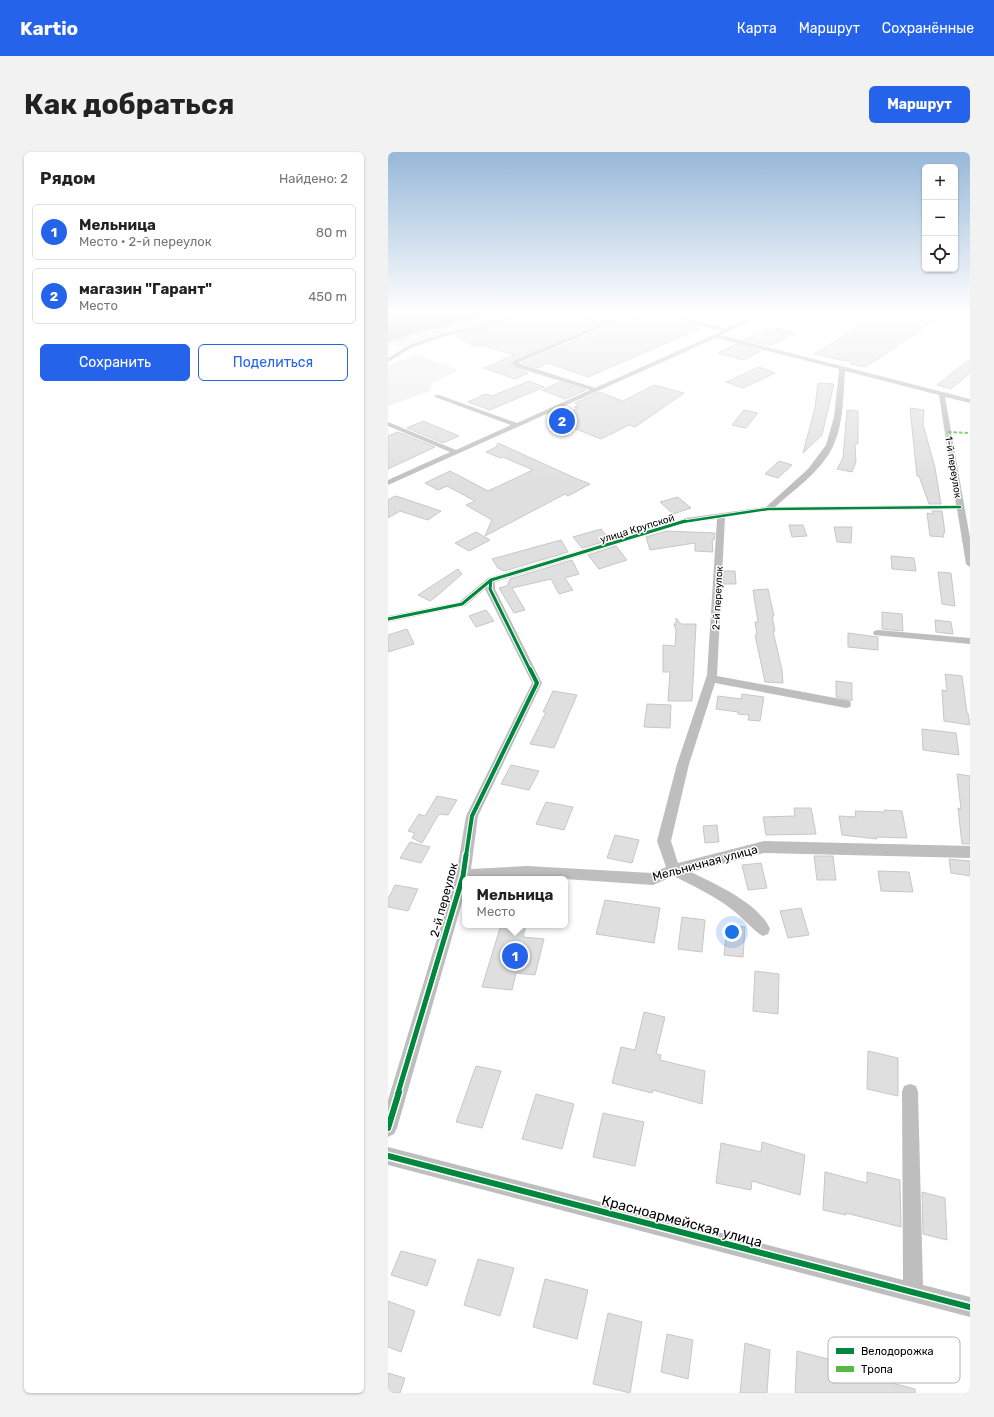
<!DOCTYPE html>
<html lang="ru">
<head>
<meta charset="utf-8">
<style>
	:root { --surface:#fff; --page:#f2f2f2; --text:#222; --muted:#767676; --line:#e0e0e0; --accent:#2563eb }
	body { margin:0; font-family:Rubik,sans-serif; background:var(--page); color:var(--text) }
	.controls { position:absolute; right:12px; top:12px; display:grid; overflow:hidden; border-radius:6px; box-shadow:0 1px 3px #0004 }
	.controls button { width:36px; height:36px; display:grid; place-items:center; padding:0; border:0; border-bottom:1px solid var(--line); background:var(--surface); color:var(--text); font:20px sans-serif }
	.you { position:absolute; left:344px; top:780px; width:14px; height:14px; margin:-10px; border:3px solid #fff; border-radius:50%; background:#1a73e8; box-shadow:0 0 0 6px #1a73e833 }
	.badge { display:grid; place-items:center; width:26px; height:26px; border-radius:50%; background:var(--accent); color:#fff; font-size:13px; font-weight:700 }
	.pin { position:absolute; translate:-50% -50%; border:2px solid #fff; box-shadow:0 1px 4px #0006 }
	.popup { position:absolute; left:74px; top:724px; width:106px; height:52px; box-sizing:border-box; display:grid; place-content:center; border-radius:6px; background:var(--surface); filter:drop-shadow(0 1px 3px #0005); font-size:13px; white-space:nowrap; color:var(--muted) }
	.popup b { font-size:15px; color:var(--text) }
	.popup::after { content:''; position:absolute; left:50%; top:100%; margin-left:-8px; border:8px solid transparent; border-top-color:var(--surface) }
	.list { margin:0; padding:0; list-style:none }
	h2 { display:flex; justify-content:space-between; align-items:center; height:52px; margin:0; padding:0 16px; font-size:17px }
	h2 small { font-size:13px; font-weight:400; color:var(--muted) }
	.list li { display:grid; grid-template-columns:26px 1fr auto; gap:12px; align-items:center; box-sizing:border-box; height:56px; margin:0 8px 8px; padding:0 8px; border:1px solid var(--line); border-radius:6px }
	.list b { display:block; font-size:15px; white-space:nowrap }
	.list p { margin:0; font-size:13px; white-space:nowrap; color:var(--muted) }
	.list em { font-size:13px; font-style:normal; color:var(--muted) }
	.actions { display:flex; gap:8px; padding:12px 16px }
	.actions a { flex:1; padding:9px 0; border:1px solid var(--accent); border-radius:6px; text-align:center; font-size:14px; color:var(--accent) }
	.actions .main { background:var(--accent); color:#fff }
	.icon { flex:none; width:22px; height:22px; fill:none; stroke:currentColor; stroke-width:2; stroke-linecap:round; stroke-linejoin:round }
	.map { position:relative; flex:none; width:582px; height:1241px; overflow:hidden; border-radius:6px }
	header { display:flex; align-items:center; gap:24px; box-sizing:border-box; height:56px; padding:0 20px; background:var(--accent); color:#fff }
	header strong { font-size:19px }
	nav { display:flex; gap:22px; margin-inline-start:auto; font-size:14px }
	.intro { display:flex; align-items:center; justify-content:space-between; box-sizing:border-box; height:96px; padding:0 24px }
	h1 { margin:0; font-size:28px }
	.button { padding:10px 18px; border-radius:6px; background:var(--accent); color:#fff; font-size:14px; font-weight:700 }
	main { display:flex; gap:24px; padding:0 24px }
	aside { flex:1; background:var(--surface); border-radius:6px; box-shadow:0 1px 3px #0004 }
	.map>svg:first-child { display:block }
	.green { fill:#ececec }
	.water { fill:#bfbfbf }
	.building { fill:#dfdfdf; stroke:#c7c7c7 }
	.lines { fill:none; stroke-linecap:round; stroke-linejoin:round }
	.street { fill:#bebebe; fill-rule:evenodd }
	.quiet { stroke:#58b947; stroke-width:2; stroke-dasharray:3.5 2; stroke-linecap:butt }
	.cycleway-far4-casing { stroke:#fff; stroke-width:4 }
	.cycleway-far3-casing { stroke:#fff; stroke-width:5 }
	.cycleway-far2-casing { stroke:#fff; stroke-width:6 }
	.cycleway-far1-casing { stroke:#fff; stroke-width:8 }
	.cycleway-casing { stroke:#fff; stroke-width:9 }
	.cycleway-far4 { stroke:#00873e; stroke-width:2.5 }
	.cycleway-far3 { stroke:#00873e; stroke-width:3 }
	.cycleway-far2 { stroke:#00873e; stroke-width:4 }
	.cycleway-far1 { stroke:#00873e; stroke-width:5 }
	.cycleway { stroke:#00873e; stroke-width:6 }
	.labels { text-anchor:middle; stroke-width:3; stroke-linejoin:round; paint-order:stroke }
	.far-street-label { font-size:10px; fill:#000; stroke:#fff }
	.street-label { font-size:12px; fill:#000; stroke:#fff }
	.near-street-label { font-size:14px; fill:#000; stroke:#fff }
	.key { fill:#fff; stroke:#b2b2b2; stroke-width:1 }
	.key-label { font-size:11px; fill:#000 }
</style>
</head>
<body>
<header>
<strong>Kartio</strong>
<nav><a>Карта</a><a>Маршрут</a><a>Сохранённые</a></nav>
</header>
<div class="intro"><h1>Как добраться</h1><a class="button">Маршрут</a></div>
<main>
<aside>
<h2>Рядом<small>Найдено: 2</small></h2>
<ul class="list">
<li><span class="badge">1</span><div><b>Мельница</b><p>Место · 2-й переулок</p></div><em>80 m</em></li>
<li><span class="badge">2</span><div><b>магазин &quot;Гарант&quot;</b><p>Место</p></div><em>450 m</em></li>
</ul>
<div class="actions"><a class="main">Сохранить</a><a>Поделиться</a></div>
</aside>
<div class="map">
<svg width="582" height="1241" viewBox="0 0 582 1241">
	<rect width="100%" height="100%" fill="#fff"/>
	<path class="green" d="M 119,161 L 145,161 L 55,180 L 16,195 L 0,193 L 0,190 L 31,180 Z
		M 278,161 L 321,161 L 315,164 L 314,168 L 310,169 Z
		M 404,161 L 457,161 L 431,174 L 397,164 Z
		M 27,202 L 71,218 L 44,231 L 42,239 L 0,254 L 0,214 Z"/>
	<path class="water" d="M 0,161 L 119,161 L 31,180 L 0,190 Z"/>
	<path class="building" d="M 156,161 L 186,161 L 198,167 L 214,161 L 231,163 L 129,205 L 122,210 L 122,212 L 127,216 L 140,221 L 127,227 L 96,216 L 127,203 L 92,193 L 86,195 L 67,183 Z
		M 260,161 L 312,175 L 309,176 L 311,177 L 200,225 L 160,211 L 150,216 L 134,211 L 240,166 L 247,167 Z
		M 492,161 L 557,161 L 478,215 L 463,212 L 463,209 L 452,208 L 426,202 Z
		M 384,175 L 407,181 L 382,194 L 357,188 Z
		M 348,192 L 373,199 L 355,208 L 330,201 Z
		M 582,207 L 582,221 L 563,237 L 549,233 Z
		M 371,215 L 387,221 L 355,236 L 338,230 Z
		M 141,229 L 156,235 L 102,258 L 80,250 L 97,242 L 104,244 Z
		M 172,230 L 198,238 L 177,247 L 154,238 Z
		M 430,231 L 446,232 L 434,283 L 415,301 L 427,256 Z
		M 266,233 L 296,241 L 247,275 L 241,273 L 213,287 L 165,268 L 190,256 L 186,255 L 191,253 L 187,251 L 211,240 L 235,249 Z
		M 522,256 L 536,258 L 535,272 L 547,316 L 553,352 L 541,352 L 531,324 L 529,324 Z
		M 356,258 L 370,261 L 358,276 L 344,273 Z
		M 459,258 L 470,259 L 470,292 L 467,292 L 468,310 L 464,320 L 449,317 L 455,306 Z
		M 35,269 L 71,284 L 55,291 L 19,276 Z
		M 10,280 L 47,295 L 0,317 L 0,284 Z
		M 110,291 L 187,326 L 202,332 L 180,344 L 177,342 L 97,384 L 104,368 L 78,353 L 87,349 L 59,334 L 50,338 L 37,331 L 62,319 L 100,339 L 145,318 L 115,305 L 112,306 L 98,300 L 108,295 Z
		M 391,309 L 404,313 L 390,326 L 377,322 Z
		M 7,344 L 11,345 L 53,359 L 40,368 L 12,359 L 0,366 L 0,348 Z
		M 290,345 L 303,356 L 285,362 L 272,350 Z
		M 544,359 L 554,359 L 557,381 L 555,381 L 556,385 L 542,384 L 539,361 L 545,362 Z
		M 401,373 L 415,373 L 419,384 L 404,385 Z
		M 446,375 L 464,375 L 463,391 L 449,390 Z
		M 213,377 L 222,388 L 194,396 L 185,385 Z
		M 279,379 L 327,381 L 326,388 L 324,388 L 325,400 L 307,399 L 307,391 L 262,398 L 258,385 Z
		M 88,380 L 102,388 L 81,399 L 67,391 Z
		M 173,388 L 180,400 L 116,419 L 110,416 L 104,407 Z
		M 228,394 L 239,408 L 211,417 L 200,403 Z
		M 503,404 L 526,406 L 528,419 L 504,417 Z
		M 184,408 L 191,422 L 177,426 L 185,438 L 171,442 L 163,427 L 124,436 L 137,458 L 126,461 L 111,436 L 119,434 L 122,427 Z
		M 70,417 L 74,422 L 49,444 L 42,449 L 30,443 Z
		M 336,419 L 347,419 L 348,432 L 335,432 Z
		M 550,420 L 563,421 L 567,454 L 554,452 Z
		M 380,437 L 386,464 L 384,464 L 387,479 L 385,479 L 394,518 L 395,531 L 377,530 L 367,483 L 369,483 L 367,470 L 370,470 L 365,438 Z
		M 98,458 L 106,469 L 88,475 L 81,464 Z
		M 494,460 L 514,462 L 515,479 L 494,477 Z
		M 288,466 L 293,472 L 308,472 L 304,549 L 280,549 L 282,520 L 275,520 L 275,493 L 287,494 L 288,478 L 286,472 L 288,472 Z
		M 547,468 L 563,470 L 565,482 L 548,480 Z
		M 19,477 L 26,492 L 0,500 L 0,483 Z
		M 460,481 L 490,485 L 490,498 L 460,495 Z
		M 557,522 L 574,524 L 579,561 L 580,561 L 582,573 L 556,569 L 554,538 L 559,539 Z
		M 448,529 L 464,531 L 464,549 L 462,548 L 448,545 Z
		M 165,539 L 189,543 L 166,596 L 142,592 L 158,560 L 155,560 Z
		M 354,542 L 376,545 L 372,569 L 360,568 L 361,563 L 350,562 L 350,560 L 328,557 L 330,544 L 353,547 Z
		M 259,552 L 283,553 L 282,576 L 256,575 Z
		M 534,577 L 568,581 L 571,603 L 535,598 Z
		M 123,613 L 151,619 L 141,638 L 113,632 Z
		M 569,622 L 582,624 L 582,692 L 574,692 L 570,656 L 573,657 Z
		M 49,644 L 69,648 L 60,663 L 51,662 L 34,691 L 24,686 L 27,681 L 20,679 L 31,662 L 37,664 Z
		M 158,650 L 185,655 L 176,678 L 148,672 Z
		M 406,656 L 423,656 L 428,682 L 378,683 L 375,665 L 407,664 Z
		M 496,658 L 514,659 L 519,686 L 488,685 L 489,687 L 454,683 L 451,664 L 468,665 L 467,659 L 497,660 Z
		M 329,673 L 331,690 L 317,691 L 315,674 Z
		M 227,683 L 251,688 L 244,711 L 219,706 Z
		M 22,690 L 42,695 L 33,711 L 12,706 Z
		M 426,704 L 445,704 L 448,728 L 429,728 Z
		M 561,707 L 582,709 L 582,724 L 563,721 Z
		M 373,711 L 379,736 L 360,738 L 354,713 Z
		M 490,719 L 521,720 L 525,740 L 493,739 Z
		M 7,733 L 30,737 L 20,759 L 0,755 L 0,747 Z
		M 217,748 L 272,756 L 266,791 L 208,782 Z
		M 413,756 L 421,783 L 400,786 L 392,759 Z
		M 294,765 L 317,768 L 314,800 L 290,797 Z
		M 119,773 L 138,773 L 135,785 L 156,787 L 147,823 L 128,821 L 124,838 L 94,835 L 112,776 L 118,776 Z
		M 339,773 L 357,775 L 355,805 L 336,803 Z
		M 367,819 L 391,822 L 390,862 L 365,859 Z
		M 256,860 L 277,865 L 268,902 L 273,903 L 272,908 L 317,919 L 314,952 L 265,938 L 264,941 L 224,931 L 233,895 L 247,898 Z
		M 480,899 L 510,906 L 510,944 L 479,937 Z
		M 88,914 L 113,919 L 94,976 L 68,970 Z
		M 148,942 L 186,952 L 174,997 L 134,987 Z
		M 215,961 L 256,970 L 247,1014 L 205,1005 Z
		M 374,990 L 417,1003 L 412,1043 L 364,1029 L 363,1038 L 328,1031 L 333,991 L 373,1000 Z
		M 437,1020 L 479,1031 L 479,1020 L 512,1028 L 513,1075 L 458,1061 L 458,1063 L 435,1058 Z
		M 534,1040 L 557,1046 L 559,1088 L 535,1082 Z
		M 13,1099 L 48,1108 L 39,1134 L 3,1123 Z
		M 90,1107 L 126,1116 L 112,1164 L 76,1153 Z
		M 157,1127 L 200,1138 L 189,1187 L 145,1175 Z
		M 0,1149 L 27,1159 L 13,1200 L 0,1195 Z
		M 220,1161 L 254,1170 L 242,1241 L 205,1232 Z
		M 279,1182 L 305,1188 L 300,1227 L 273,1220 Z
		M 357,1191 L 382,1198 L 379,1241 L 352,1241 Z
		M 409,1199 L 478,1217 L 478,1211 L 503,1217 L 504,1231 L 527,1237 L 527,1241 L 407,1241 Z
		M 0,1221 L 17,1226 L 12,1241 L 0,1241 Z"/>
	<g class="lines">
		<path class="street" d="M 141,161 L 151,161 L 57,184 L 25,195 L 0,210 L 0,206 L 21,193 L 53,182 Z
			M 240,161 L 247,161 L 130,211 L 207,236 L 334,179 L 268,161 L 277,161 L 338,177 L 373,161 L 380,161 L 332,183 L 582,247 L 582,251 L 557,245 L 582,386 L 582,415 L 578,412 L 569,357 L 380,359 L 337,365 L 329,524 L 458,548 L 462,549 L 463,552 L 462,555 L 458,556 L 327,531 L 301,612 L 283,689 L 290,711 L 376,689 L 582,694 L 582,706 L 376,701 L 303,720 C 327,732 371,751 382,777 L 380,782 L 375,784 C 367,780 352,763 342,756 C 325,743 305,734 286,724 L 265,733 L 177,727 L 77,727 L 77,740 L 9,976 L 6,982 L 0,985 L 0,948 L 68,724 L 78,664 L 144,531 L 97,437 L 77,454 L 0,470 L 0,464 L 71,450 L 100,426 L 298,366 L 378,355 L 420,317 L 438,293 L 446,265 L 451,217 L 328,186 L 0,333 L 0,328 L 62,300 L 0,274 L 0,270 L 68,298 L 123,273 L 47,245 L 47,243 L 51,243 L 129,271 L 202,238 L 127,215 L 123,211 L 130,206 ZM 457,219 L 551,243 L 568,353 L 387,355 C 408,336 435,318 446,292 C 456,269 455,243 457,219 ZM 329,367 L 319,523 L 289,612 L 269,689 L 278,715 L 264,721 L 139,714 L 83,717 L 90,664 L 154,531 L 107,437 L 107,430 L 302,370 Z
			M 490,478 L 582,486 L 582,492 L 486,483 L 485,481 L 486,479 Z
			M 522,932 L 528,934 L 530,940 L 535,1133 L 582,1145 L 582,1165 L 0,1013 L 0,995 L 515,1128 L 514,940 L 516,934 Z"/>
		<path class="quiet" d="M 560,280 L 582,281"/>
		<defs>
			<path id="cycleway-far4" d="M 294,370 L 380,357 L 572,355"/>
			<path id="cycleway-far3" d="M 103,428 L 102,437 L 142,518
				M 0,467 L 74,452 L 103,428 L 297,369"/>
			<path id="cycleway-far2" d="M 78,704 L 84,664 L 149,531 L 142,517"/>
			<path id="cycleway-far1" d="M 10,941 L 75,724 L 78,703"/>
			<path id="cycleway" d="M 0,976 L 11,940
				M 0,1004 L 582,1155"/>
		</defs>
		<use href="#cycleway-far4" class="cycleway-far4-casing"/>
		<use href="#cycleway-far3" class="cycleway-far3-casing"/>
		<use href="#cycleway-far2" class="cycleway-far2-casing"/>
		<use href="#cycleway-far1" class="cycleway-far1-casing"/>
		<use href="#cycleway" class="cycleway-casing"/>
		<use href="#cycleway-far4" class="cycleway-far4"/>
		<use href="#cycleway-far3" class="cycleway-far3"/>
		<use href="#cycleway-far2" class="cycleway-far2"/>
		<use href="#cycleway-far1" class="cycleway-far1"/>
		<use href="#cycleway" class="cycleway"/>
	</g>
	<linearGradient id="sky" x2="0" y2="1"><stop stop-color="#97b8d8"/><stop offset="0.48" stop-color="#fff"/><stop offset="1" stop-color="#fff" stop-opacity="0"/></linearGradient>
	<rect width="582" height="335" fill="url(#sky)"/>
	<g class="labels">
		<g class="far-street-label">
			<text transform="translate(566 315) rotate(81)" y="4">1-й переулок</text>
			<text transform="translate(249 376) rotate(-17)" y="4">улица Крупской</text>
			<text transform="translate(329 446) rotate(-87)" y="4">2-й переулок</text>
		</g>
		<g class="street-label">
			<text transform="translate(317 711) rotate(-15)" y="4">Мельничная улица</text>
			<text transform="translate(56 748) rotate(-75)" y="4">2-й переулок</text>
		</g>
		<g class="near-street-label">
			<text transform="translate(294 1069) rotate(15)" y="5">Красноармейская улица</text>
		</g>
	</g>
	<rect x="440" y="1185" width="132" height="46" rx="6" class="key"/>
	<rect x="448" y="1196" width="18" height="6" fill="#00873e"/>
	<rect x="448" y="1214" width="18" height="6" fill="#58b947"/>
	<g class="key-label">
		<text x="473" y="1203">Велодорожка</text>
		<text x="473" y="1221">Тропа</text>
	</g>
</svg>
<div class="controls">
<button>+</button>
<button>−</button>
<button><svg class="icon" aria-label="locate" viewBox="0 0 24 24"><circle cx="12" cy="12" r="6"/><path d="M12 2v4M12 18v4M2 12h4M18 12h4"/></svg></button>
</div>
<div class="you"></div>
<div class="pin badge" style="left:127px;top:804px">1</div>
<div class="popup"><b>Мельница</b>Место</div>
<div class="pin badge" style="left:174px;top:269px">2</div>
</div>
</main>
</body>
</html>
